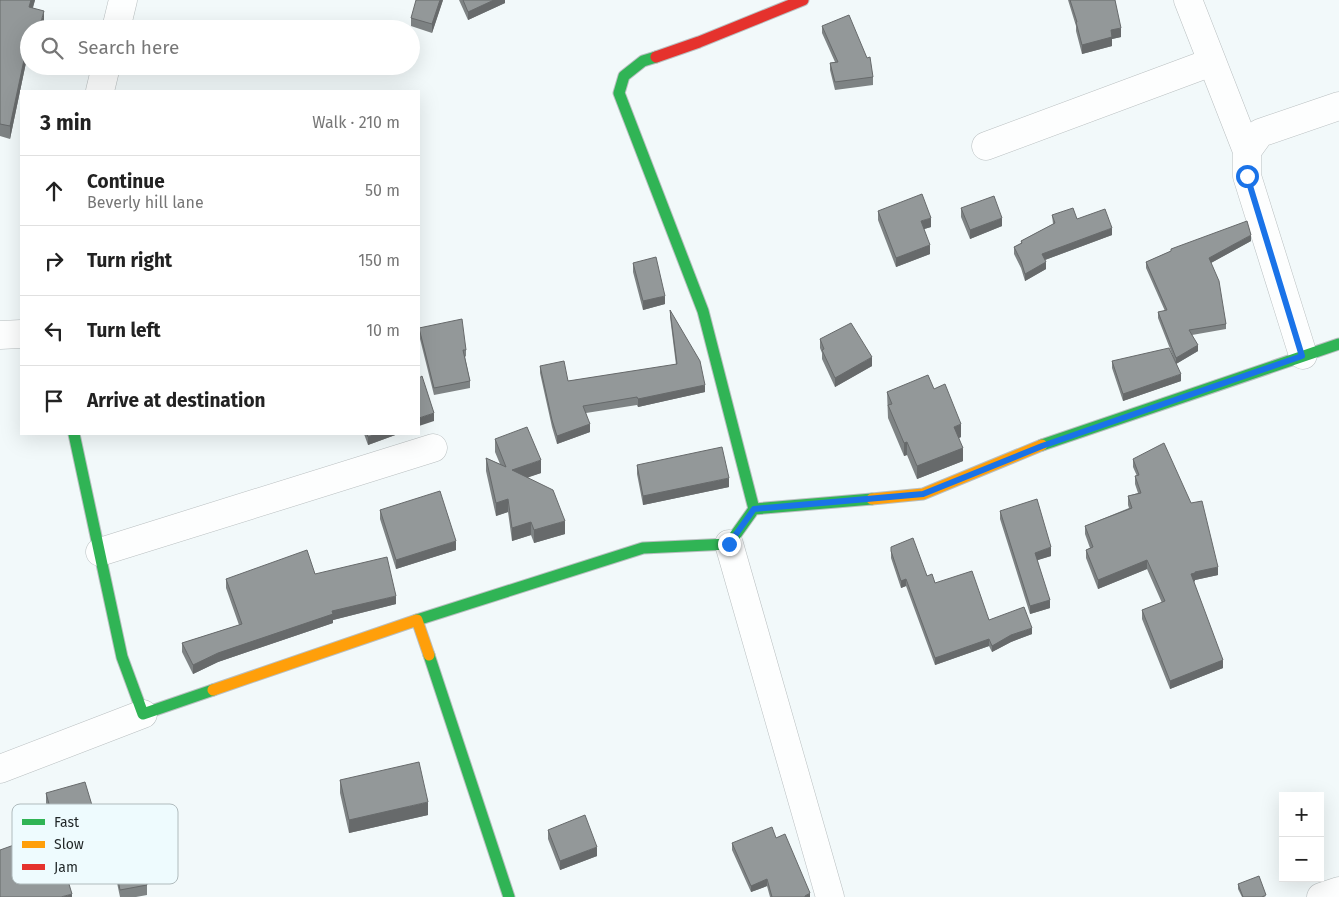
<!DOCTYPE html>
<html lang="en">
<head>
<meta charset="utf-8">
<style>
	:root { --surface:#fff; --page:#f2f2f2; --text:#222; --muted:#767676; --line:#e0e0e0 }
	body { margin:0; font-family:"Fira Sans",sans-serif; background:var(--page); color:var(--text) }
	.controls { position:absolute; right:15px; bottom:15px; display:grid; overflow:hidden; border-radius:0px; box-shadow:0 5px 20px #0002 }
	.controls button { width:45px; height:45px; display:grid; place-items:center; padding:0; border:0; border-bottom:1px solid var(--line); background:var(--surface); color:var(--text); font:25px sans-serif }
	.stop { position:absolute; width:15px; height:15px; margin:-11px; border:4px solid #1a73e8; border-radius:50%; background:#fff }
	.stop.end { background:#1a73e8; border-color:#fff; box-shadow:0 1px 5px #0008 }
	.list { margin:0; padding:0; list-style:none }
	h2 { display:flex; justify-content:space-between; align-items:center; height:65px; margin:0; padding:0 20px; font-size:21px }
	h2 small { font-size:16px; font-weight:400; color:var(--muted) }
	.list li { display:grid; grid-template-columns:32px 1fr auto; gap:15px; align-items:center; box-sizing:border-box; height:70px; padding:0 20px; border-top:1px solid var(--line) }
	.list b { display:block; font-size:19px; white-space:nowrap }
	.list p { margin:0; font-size:16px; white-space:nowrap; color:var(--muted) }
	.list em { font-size:16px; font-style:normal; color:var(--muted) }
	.icon { flex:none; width:28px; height:28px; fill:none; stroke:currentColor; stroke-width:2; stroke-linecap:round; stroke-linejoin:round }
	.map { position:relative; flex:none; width:1339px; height:897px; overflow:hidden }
	.search { position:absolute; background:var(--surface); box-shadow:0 5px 20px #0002; left:20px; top:20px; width:400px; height:55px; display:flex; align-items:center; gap:12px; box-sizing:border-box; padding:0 18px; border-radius:28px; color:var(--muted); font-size:19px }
	.panel { position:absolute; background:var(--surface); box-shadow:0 5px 20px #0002; left:20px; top:90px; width:400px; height:345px; border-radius:0px }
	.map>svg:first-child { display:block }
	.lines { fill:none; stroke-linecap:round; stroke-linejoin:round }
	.street-casing { stroke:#b9bfc0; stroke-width:29 }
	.fast-casing { stroke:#b9bfc0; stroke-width:13 }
	.slow-casing { stroke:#b9bfc0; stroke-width:13 }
	.jam-casing { stroke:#b9bfc0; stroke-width:13 }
	.street { stroke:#fdfefe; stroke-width:28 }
	.fast { stroke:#30b455; stroke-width:11 }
	.slow { stroke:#ff9f0a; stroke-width:11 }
	.jam { stroke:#e5322d; stroke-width:11 }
	.wall { fill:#7e8384 }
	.shaded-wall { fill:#676a6b }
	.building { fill:#939899; stroke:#676a6b }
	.route { stroke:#1a73e8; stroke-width:6 }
	.key { fill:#eefbfe; stroke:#b0bbbd; stroke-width:1 }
	.key-label { font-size:14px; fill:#1f2526 }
</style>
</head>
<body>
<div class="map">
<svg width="1339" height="897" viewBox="0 0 1339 897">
	<rect width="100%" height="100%" fill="#f2f9fa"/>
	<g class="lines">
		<defs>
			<path id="street" d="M 1188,0 L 1247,151
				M 116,29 L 123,0
				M 100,91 L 106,66
				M 986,146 L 1212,62
				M 0,335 L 21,334
				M 1303,355 L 1247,176 L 1247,151 L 1260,133 L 1339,106
				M 729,544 L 830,897
				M 100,552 L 433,448
				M 0,769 L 143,714
				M 1321,897 L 1339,891"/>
			<path id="fast" d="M 656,57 L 643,61 L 624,76 L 619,93 L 703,311 L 754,509
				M 74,434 L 122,657 L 143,714 L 213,690
				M 1042,445 L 1339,344
				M 417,620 L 643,548 L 729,544 L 754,509 L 872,499
				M 429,655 L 509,897"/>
			<path id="slow" d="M 872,499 L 923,494 L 1042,445
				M 213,690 L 417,620 L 429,655"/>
			<path id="jam" d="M 656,57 L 699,42 L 803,0"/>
		</defs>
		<use href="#street" class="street-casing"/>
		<use href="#fast" class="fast-casing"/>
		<use href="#slow" class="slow-casing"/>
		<use href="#jam" class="jam-casing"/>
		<use href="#street" class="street"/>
		<use href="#fast" class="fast"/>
		<use href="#slow" class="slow"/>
		<use href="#jam" class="jam"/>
	</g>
	<path class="wall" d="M 0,0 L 35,0 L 33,8 L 44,24 L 43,29 L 29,29 L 29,54 L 28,53 L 10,139 L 0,136 Z
		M 443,0 L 432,33 L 411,26 L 411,18 Z
		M 459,0 L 505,0 L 505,3 L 468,20 Z
		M 1068,0 L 1115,0 L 1121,37 L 1112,39 L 1112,46 L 1082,54 L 1076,31 L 1076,26 Z
		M 822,26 L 873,77 L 873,85 L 835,90 L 830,70 L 830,63 L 835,62 L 822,33 Z
		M 961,208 L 1002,226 L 970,239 L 961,217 Z
		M 878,211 L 931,227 L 924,229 L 930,254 L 896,267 L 878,220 Z
		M 1052,215 L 1077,219 L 1112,235 L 1045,260 L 1046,269 L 1025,281 L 1021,268 L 1014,254 L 1014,247 L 1021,243 L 1021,241 L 1053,224 Z
		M 1251,241 L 1211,263 L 1226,324 L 1226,329 L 1192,335 L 1198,351 L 1176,364 L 1158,318 L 1158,312 L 1165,311 L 1146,268 L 1146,262 L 1171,251 L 1171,249 Z
		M 633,263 L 665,304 L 643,310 L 633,272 Z
		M 670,310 L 705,392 L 638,407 L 637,405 L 586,413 L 590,432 L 557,444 L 552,427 L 540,373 L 540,366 L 568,381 L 676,365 L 670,317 Z
		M 419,328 L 466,350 L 466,356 L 465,357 L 470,381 L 470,388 L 434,395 L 419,335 Z
		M 820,339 L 872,366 L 835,387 L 822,359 L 822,353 L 820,348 Z
		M 1112,361 L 1181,381 L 1123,401 L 1112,368 Z
		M 934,389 L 961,437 L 959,438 L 963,461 L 917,479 L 907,455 L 904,456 L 888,418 L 887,392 Z
		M 364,434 L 398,434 L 368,445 Z
		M 495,439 L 541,473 L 528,477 L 565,534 L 534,543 L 531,535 L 512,541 L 508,512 L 496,516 L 486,471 L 486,458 L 500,464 L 495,452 Z
		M 1133,459 L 1218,575 L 1195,580 L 1195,581 L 1194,582 L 1223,668 L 1170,689 L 1142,619 L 1142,610 L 1162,603 L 1147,569 L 1098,589 L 1086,558 L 1086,550 L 1090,548 L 1085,534 L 1085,526 L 1129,508 L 1128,505 L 1128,496 L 1138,493 L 1135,484 L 1135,476 L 1137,476 L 1133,467 Z
		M 637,465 L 729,487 L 643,505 L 637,474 Z
		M 380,510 L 456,550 L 396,569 L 380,519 Z
		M 1000,511 L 1051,556 L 1037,560 L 1050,608 L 1030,614 L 1000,519 Z
		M 891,547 L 935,583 L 989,620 L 1032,634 L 1011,642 L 992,652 L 989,646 L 935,665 L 906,586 L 901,588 L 891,558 Z
		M 315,574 L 396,604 L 333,620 L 333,623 L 218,662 L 193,674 L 182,652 L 182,643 L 239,625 L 226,588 L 226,579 Z
		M 340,780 L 428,815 L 349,833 L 340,793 Z
		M 46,793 L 97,822 L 158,837 L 158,847 L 140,850 L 147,885 L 147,895 L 136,897 L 120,897 L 112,859 L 65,870 L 72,897 L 46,803 Z
		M 548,830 L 597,856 L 560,870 L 548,839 Z
		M 776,838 L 810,897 L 770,897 L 767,886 L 751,892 L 732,850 L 732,843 Z
		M 1238,884 L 1266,897 L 1242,897 L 1238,889 Z"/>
	<path class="shaded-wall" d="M 31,0 L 35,0 L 29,19 L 29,7 Z
		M 440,0 L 443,0 L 432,33 L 432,24 Z
		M 494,0 L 505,0 L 505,3 L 468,20 L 468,12 Z
		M 44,11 L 44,24 L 43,29 L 39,29 Z
		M 1121,28 L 1121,37 L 1112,39 L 1112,46 L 1082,54 L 1082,45 L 1111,30 Z
		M 28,41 L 28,53 L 10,139 L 10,126 Z
		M 931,218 L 931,227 L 921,230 L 921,221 Z
		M 1002,218 L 1002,226 L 970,239 L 970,230 Z
		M 1112,228 L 1112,235 L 1042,261 L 1042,254 Z
		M 1251,235 L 1251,241 L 1209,264 L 1209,258 Z
		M 930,245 L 930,254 L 896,267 L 896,258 Z
		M 1046,262 L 1046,269 L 1025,281 L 1025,274 Z
		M 665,296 L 665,304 L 643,310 L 643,301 Z
		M 1198,345 L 1198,351 L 1176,364 L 1176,358 Z
		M 872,357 L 872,366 L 835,387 L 835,378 Z
		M 1181,374 L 1181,381 L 1123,401 L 1123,394 Z
		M 705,385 L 705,392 L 638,407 L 638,399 Z
		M 434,413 L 434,421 L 419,426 L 419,418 Z
		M 590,424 L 590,432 L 557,444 L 557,436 Z
		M 961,424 L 961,437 L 954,440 L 954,427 Z
		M 376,434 L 398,434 L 368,445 L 368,437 Z
		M 907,442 L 907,455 L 904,456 L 904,443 Z
		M 963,448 L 963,461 L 917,479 L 917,466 Z
		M 541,460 L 541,473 L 512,483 L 512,470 Z
		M 729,478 L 729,487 L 643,505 L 643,496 Z
		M 508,499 L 508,512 L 496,516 L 496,503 Z
		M 565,521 L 565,534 L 534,543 L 534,530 Z
		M 531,522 L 531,535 L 512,541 L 512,528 Z
		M 456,541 L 456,550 L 396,569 L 396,560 Z
		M 1051,547 L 1051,556 L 1035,561 L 1035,553 Z
		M 1147,560 L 1147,569 L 1098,589 L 1098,580 Z
		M 1218,567 L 1218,575 L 1195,580 L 1195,581 L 1191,582 L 1191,574 L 1195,572 Z
		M 906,579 L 906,586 L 901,588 L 901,581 Z
		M 396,596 L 396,604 L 333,620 L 333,623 L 218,662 L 193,674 L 193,665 L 218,653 L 332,611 Z
		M 1050,600 L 1050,608 L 1030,614 L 1030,606 Z
		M 1032,628 L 1032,634 L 1011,642 L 992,652 L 992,646 L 1011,635 Z
		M 989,639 L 989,646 L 935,665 L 935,658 Z
		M 1223,660 L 1223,668 L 1170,689 L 1170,681 Z
		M 428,802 L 428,815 L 349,833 L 349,820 Z
		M 597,847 L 597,856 L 560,870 L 560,861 Z
		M 112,850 L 112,859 L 62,870 L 62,861 Z
		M 767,879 L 767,886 L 751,892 L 751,886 Z
		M 810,893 L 810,897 L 805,897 L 805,896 Z
		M 72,894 L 72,897 L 61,897 Z"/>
	<path class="building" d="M 0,0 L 31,0 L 29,7 L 44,11 L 39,29 L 29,29 L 29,41 L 28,41 L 10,126 L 0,124 Z
		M 416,0 L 440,0 L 432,24 L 411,18 Z
		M 463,0 L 494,0 L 468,12 Z
		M 1070,0 L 1115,0 L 1121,28 L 1111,30 L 1112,37 L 1082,45 L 1076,22 L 1077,22 Z
		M 849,15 L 867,58 L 870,57 L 873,77 L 835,82 L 830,63 L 838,62 L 822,26 Z
		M 922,194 L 931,218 L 921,221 L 930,245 L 896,258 L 878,211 Z
		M 994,196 L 1002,218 L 970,230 L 961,208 Z
		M 1073,208 L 1077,219 L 1105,209 L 1112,228 L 1042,254 L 1046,262 L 1025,274 L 1021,261 L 1014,247 L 1022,243 L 1021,241 L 1055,223 L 1052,215 Z
		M 1247,221 L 1251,235 L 1209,258 L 1219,281 L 1226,324 L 1189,330 L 1198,345 L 1176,358 L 1158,312 L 1167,310 L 1146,262 L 1171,251 L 1171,249 Z
		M 656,257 L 665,296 L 643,301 L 633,263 Z
		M 670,310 L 700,361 L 705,385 L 638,399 L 637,397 L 583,406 L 590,424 L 557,436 L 552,420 L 540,366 L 564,361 L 568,381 L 677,364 Z
		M 462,319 L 466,350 L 463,350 L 470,381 L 434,388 L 419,328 Z
		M 851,323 L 872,357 L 835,378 L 822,350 L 824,349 L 820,339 Z
		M 1169,348 L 1181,374 L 1123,394 L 1112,361 Z
		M 928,375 L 934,389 L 945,384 L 961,424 L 954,427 L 963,448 L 917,466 L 907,442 L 904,443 L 888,405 L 892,404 L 887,392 Z
		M 422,376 L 434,413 L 419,418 L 419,378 Z
		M 527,427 L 541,460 L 512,470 L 553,490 L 565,521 L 534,530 L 531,522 L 512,528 L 508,499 L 496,503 L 486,458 L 506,467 L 495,439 Z
		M 367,434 L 376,434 L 368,437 Z
		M 1164,443 L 1191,503 L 1202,501 L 1218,567 L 1195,572 L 1195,573 L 1191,574 L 1223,660 L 1170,681 L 1142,610 L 1165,601 L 1147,560 L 1098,580 L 1086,550 L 1093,547 L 1085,526 L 1132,508 L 1128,496 L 1141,493 L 1135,476 L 1139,475 L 1133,459 Z
		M 722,447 L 729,478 L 643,496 L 637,465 Z
		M 440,491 L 456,541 L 396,560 L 380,510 Z
		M 1037,499 L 1051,547 L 1035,553 L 1050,600 L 1030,606 L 1000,511 Z
		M 913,538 L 927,576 L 932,574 L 935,583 L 972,571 L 989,620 L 1024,607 L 1032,628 L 1011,635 L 992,646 L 989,639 L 935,658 L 906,579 L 901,581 L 891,551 L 891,547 Z
		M 307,550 L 315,574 L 387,557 L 396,596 L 332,611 L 333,614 L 218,653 L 193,665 L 182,643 L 242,624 L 226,579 Z
		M 419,762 L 428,802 L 349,820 L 340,780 Z
		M 85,782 L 97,822 L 154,811 L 158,837 L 138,841 L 147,885 L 120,890 L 112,850 L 62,861 L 72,894 L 61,897 L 0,897 L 0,850 L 14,845 L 57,833 L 46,793 Z
		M 585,815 L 597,847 L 560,861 L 548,830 Z
		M 772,827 L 776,838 L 785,834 L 810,893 L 805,896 L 805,897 L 772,897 L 767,879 L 751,886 L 732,843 Z
		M 1259,876 L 1266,895 L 1262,897 L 1243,897 L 1238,884 Z"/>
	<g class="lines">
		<path class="route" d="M 729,544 L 754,509 L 923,494 L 1042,446 L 1302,356 L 1247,176"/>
	</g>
	<rect x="12" y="804" width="166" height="80" rx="8" class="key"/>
	<rect x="22" y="819" width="23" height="6" fill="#30b455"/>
	<rect x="22" y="841" width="23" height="7" fill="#ff9f0a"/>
	<rect x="22" y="864" width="23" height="6" fill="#e5322d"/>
	<g class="key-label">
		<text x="54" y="827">Fast</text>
		<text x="54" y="849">Slow</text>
		<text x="54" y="872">Jam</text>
	</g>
</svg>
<div class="controls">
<button>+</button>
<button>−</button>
</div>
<div class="stop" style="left:1247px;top:176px"></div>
<div class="stop end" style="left:729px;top:544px"></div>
<div class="search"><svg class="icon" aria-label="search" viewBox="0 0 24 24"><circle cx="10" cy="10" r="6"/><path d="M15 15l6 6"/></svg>Search here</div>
<section class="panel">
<h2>3 min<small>Walk · 210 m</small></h2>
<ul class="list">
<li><svg class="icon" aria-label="ahead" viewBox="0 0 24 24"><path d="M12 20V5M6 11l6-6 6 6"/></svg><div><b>Continue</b><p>Beverly hill lane</p></div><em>50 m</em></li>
<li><svg class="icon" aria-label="right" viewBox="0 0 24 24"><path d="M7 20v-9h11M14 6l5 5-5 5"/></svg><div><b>Turn right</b></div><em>150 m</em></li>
<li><svg class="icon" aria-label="left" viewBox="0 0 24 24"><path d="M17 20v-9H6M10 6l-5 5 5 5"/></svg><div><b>Turn left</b></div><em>10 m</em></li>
<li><svg class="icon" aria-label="arrive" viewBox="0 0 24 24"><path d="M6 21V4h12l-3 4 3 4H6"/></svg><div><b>Arrive at destination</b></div></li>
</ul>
</section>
</div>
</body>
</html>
